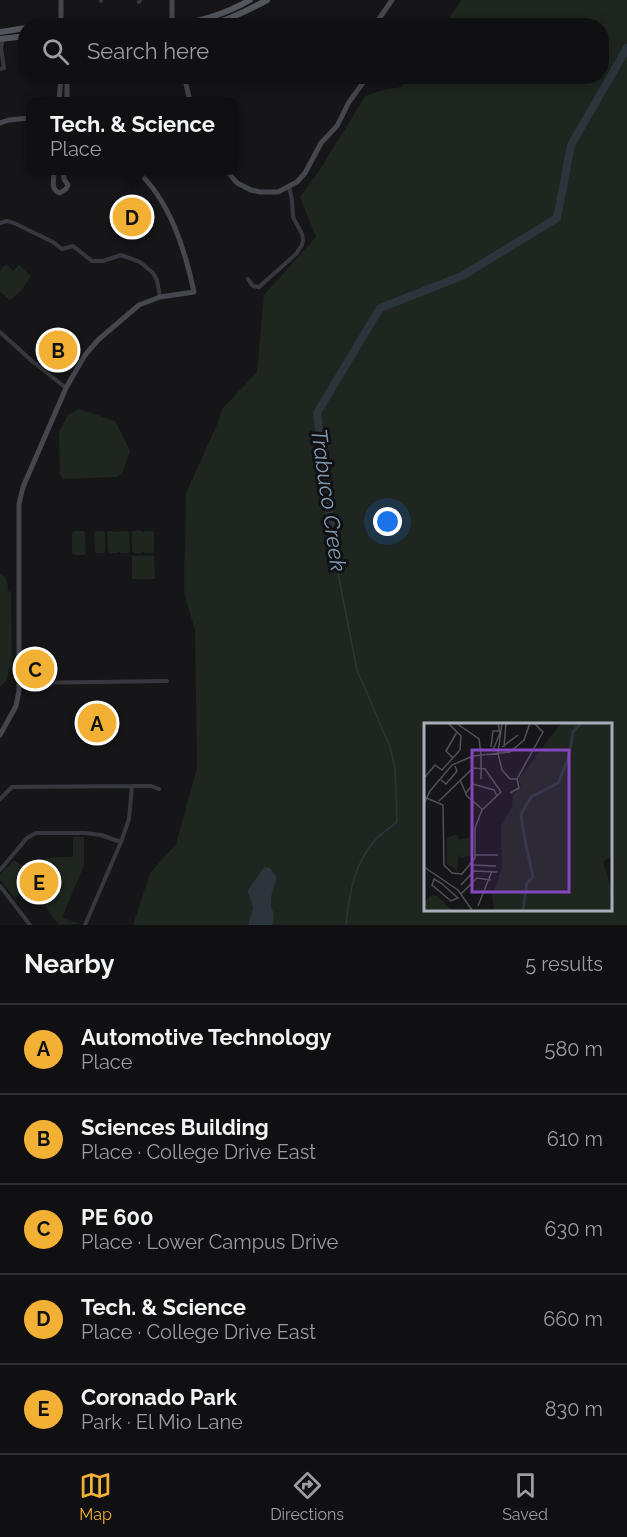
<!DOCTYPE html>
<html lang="en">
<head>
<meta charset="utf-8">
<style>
	:root { --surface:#101012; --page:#1e1e20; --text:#f1f3f6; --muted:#9c9d9f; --line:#303032; --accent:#f2b134 }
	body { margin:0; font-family:Raleway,sans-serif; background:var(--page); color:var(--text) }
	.you { position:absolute; left:388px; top:522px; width:21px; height:21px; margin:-15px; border:4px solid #fff; border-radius:50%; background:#1a73e8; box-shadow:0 0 0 9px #1a73e833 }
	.badge { display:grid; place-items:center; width:39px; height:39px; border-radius:50%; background:var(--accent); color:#111; font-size:20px; font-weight:700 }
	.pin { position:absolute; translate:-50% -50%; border:3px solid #fff; box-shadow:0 2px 6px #0006 }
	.popup { position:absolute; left:26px; top:97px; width:213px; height:78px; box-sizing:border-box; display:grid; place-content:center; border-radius:12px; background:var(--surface); filter:drop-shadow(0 2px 4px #0005); font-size:20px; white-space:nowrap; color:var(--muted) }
	.popup b { font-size:22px; color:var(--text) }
	.popup::after { content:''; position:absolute; left:50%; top:100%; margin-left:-12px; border:12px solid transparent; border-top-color:var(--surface) }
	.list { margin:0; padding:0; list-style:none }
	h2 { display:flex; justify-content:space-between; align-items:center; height:78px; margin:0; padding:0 24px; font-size:26px }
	h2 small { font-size:20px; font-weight:400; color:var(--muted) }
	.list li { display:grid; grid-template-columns:39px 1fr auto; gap:18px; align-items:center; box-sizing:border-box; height:90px; padding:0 24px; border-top:2px solid var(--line) }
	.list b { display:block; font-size:22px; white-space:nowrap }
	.list p { margin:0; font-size:20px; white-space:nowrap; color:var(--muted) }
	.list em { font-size:20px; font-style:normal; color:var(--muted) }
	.icon { flex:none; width:33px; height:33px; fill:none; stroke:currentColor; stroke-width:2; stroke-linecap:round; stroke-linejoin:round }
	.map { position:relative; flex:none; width:627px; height:925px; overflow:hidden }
	.search { position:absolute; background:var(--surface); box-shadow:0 3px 15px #0003; left:18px; right:18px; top:18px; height:66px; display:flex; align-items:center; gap:15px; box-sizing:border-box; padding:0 21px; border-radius:24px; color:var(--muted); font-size:22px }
	.sheet { height:528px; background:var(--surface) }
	nav { display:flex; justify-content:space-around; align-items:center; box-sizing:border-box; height:84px; border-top:2px solid var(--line); background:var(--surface); font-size:16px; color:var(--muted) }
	nav a { display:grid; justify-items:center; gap:3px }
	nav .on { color:var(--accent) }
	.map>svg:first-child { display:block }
	.green { fill:#1e261f; fill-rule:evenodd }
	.water { fill:#2c353c }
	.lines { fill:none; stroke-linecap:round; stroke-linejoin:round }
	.stream { stroke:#2c353c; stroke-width:1.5 }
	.river { stroke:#2c353c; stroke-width:8 }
	.street { stroke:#37383d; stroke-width:4 }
	.secondary { stroke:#45474d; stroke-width:5 }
	.primary { stroke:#53555c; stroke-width:6 }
	.labels { text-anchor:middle; stroke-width:6; stroke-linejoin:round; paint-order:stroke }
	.water-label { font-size:22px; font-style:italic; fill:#7f9bb3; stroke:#111113 }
	.inset-river { fill:none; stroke:#2c353c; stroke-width:3 }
	.inset-road { fill:none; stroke:#505258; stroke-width:1.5 }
	.view { fill:#8446be; fill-opacity:0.15; stroke:#8446be; stroke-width:3 }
	.inset-edge { fill:none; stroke:#a8adb8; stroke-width:3 }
</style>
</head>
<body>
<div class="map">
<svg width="627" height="925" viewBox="0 0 627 925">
	<rect width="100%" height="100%" fill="#161618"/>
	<path class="green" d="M 462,0 L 627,0 L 627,925 L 133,925 L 150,873 L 176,844 L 197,768 L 195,630 L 184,593 L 186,493 L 218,422 L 222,409 L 257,372 L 264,295 L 316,237 L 300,197 L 321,168 L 332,149 L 344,131 L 365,96 L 383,90 L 401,87 L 409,77 L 602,76 L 602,26 L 443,25 ZM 426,724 L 610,724 L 610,909 L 426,909 Z
		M 6,264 L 13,271 L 19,265 L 31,276 L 21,291 L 10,300 L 0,292 L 0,271 Z
		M 79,409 L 115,421 L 130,451 L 122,474 L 116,477 L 63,479 L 60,474 L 59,432 L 68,415 Z
		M 140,530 L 143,532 C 146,530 150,530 154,532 L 154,551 L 152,553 L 145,553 L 143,551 L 141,553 L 134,553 L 132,551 L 132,532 L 133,531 Z
		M 74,531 L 83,531 L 85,533 L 86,553 L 84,555 L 74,555 L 72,553 L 72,533 Z
		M 96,531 L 103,531 L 105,533 L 105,551 L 104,553 L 96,553 L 95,551 L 94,533 Z
		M 109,531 L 118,532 C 122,530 126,530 129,532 L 130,551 L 128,553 L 121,553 L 119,551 L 117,553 L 110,553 L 108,551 L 107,532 Z
		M 132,556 L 154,556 L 155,579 L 132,579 Z
		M 0,573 C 7,578 8,583 8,591 L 11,592 L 12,667 L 9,668 L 7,680 L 0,687 Z
		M 73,837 L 84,837 L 84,866 L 62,917 L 80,924 L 59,925 L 30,886 L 15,898 L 0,880 L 0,875 L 14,860 L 29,871 C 44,855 52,857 73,857 Z"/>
	<path class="water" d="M 264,867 L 270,868 L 277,877 C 275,884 271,893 271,901 C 270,911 277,911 272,925 L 248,925 L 253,908 L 248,892 L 248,890 Z"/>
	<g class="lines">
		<path class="stream" d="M 334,553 L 357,670 L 390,747 L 395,768 L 397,822 C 390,828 381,834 375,840 C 354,864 349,895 346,925"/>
		<path class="river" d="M 334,553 L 317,413 L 380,308 L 462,276 L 557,218 L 571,145 L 627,48"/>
		<path class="street" d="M 101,1 L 101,0
			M 139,2 L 140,0
			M 0,69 L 4,68 L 1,48 L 3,38
			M 0,223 L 7,221 L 14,223 L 53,242 L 62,249 L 73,246 L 92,261 L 103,261 L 121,255 L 140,262 L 153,273 L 157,280 L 160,297
			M 248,279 L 253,286 L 259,287 L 296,254 L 302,245 L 303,240 L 302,234 L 293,217 L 292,200 L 289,187
			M 0,332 L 32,361 L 66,388
			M 20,683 L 167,681
			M 0,799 L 12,787 L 132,786 L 151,786 L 159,789
			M 0,870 L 27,838 L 36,833 L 85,833 L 101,835 L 121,842
			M 0,886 L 30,925
			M 85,925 L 121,842 L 129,819 L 132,786"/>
		<path class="secondary" d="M 61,0 L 61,26
			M 172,26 L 172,0
			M 374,26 L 392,0
			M 184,76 L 190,101
			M 59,101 L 61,76
			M 67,101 L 67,76
			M 0,123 L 9,120 L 30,118
			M 54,170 C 55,179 49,189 60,193 L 66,189 L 68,185 L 64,179 L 63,170
			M 226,170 L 237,183 L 251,190 L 260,192 L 278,192 L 297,182 L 305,173 L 321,143 L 337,126 L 349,102 L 368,76
			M 0,735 L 16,706 L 19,691 L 19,504 L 23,487 L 66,388 L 85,355 L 98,340 L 139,305 L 160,297 L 194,292 C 185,250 170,200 136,170"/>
		<path class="primary" d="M 167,26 C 196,23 224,15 250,0
			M 207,26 C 229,20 247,11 267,0
			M 0,32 L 26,28
			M 0,39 L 26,36"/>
	</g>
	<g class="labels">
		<g class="water-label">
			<text transform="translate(329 500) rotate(82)" y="8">Trabuco Creek</text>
		</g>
	</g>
	<g transform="translate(424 723)">
		<rect width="188" height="188" fill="#161618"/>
		<path d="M 137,0 L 186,0 L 188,6 L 187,133 L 179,139 L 187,165 L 186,187 L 70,187 L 68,172 L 78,145 L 77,103 L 88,84 L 89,72 L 97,63 L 94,57 ZM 32,111 L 35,117 L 47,114 L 50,118 L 48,132 L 37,135 L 35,131 L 33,147 L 23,141 L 23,115 ZM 8,172 L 13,173 L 28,187 L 2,187 L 0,179 Z" fill="#1e261f"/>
		<path class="inset-river" d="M 100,112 L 97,91 L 107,74 L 134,60 L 145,34 L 149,9 L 157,0M 99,187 L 103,160 L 109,154 L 100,112"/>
		<path class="inset-road" d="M 32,0 L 55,16 L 57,32M 78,0 L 74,30 L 78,47 L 86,56 L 93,56M 67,24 L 69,8 L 76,8M 78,24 L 94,12M 80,24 L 82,0M 69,27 L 76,10 L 74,0M 29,35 L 22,28 L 33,9M 1,54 L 11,42 L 18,47 L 36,27 L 37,13 L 24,0M 57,56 L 57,32M 93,56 L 119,9 L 110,0M 17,57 L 22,61 L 33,48 L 31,43M 36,57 L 43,73 L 58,86M 42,70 L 49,61 L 70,67 L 73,73M 86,70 L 95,65 L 93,56M 0,74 L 19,82 L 20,142 L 28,150 L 38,151 L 51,135 L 51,105 L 58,87 L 77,69 L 61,46 L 49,45 L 15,78M 0,81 L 6,68 L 28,42 L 49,33 L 86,29 L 100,17 L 106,0M 0,108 L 0,134M 51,132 L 74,132M 188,139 L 188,165M 47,142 L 72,143M 0,144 L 34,167 L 48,187M 10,156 L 17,160 L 34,175 L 27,178 L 8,162 ZM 37,162 L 50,148 L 73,149M 37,171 L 53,155 L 67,157M 54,183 L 68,148"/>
		<path class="view" d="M 48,27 L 145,27 L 145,169 L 48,169 Z"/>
		<rect width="188" height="188" class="inset-edge"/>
	</g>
</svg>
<div class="you"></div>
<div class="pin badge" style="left:97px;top:723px">A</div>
<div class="pin badge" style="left:58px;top:350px">B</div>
<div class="pin badge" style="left:35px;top:669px">C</div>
<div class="pin badge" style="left:132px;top:217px">D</div>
<div class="popup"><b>Tech. &amp; Science</b>Place</div>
<div class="pin badge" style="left:39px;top:882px">E</div>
<div class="search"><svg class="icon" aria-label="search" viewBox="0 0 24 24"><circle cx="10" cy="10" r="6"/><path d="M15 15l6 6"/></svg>Search here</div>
</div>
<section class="sheet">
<h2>Nearby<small>5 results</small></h2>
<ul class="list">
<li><span class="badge">A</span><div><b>Automotive Technology</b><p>Place</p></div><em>580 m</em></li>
<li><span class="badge">B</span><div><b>Sciences Building</b><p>Place · College Drive East</p></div><em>610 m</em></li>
<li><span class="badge">C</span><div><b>PE 600</b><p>Place · Lower Campus Drive</p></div><em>630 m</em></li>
<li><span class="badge">D</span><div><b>Tech. &amp; Science</b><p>Place · College Drive East</p></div><em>660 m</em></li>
<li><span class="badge">E</span><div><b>Coronado Park</b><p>Park · El Mio Lane</p></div><em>830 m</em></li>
</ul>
</section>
<nav>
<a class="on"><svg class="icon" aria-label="map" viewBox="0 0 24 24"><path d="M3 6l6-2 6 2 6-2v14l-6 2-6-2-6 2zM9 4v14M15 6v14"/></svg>Map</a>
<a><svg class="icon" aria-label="directions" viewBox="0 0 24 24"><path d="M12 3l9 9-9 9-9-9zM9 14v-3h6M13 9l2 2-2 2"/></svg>Directions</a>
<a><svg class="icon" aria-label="saved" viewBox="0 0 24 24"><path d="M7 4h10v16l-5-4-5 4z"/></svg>Saved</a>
</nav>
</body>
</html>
